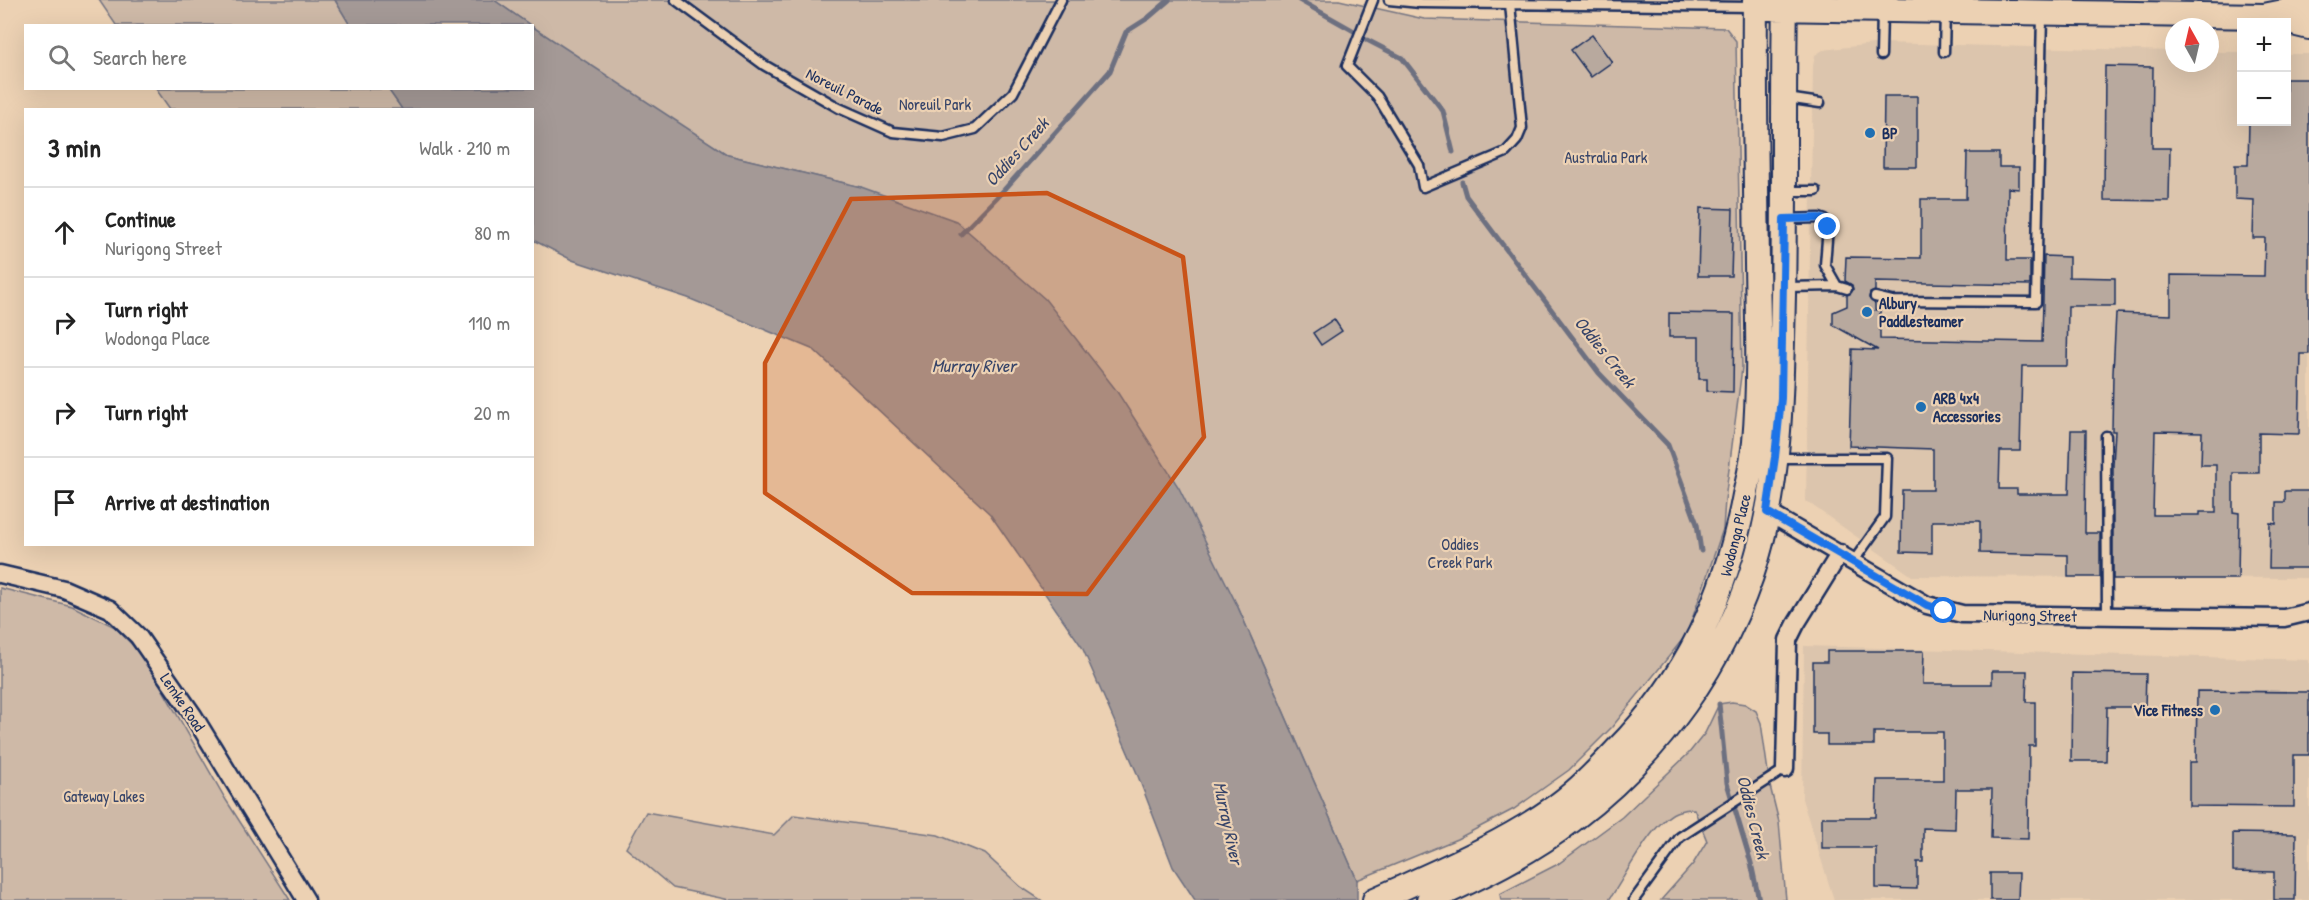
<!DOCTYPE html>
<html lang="en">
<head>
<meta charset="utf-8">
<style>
	:root { --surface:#fff; --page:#f2f2f2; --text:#222; --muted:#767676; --line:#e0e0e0 }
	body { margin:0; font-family:"Patrick Hand",sans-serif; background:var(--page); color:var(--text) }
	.controls { position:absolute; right:18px; top:18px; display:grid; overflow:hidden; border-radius:0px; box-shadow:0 6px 24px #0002 }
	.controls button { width:54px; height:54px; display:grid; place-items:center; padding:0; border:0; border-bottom:2px solid var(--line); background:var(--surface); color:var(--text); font:30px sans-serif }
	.compass { position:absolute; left:2165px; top:18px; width:54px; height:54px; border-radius:50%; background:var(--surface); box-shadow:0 6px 24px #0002; rotate:352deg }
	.stop { position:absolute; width:18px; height:18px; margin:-14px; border:4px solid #1a73e8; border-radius:50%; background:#fff }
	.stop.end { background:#1a73e8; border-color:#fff; box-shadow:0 2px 6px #0008 }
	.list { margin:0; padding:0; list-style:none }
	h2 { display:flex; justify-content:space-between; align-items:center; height:78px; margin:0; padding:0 24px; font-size:26px }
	h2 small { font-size:20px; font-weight:400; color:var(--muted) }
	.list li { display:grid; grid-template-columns:39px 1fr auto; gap:18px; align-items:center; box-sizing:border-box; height:90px; padding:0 24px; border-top:2px solid var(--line) }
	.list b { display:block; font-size:22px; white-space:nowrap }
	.list p { margin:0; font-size:20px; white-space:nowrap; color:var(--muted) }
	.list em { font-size:20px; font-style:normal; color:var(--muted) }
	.icon { flex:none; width:33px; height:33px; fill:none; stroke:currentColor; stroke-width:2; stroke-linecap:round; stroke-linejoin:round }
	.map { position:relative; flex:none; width:2309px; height:900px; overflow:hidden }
	.search { position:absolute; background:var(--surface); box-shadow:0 6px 24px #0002; left:24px; top:24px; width:510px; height:66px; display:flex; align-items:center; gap:15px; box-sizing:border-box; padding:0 21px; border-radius:0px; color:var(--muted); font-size:22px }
	.panel { position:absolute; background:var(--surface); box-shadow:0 6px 24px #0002; left:24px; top:108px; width:510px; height:438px; border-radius:0px }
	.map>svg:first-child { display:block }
	.built { fill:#dcc5ad }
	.green { fill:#ceb9a7; stroke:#747482; stroke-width:1.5 }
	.water { fill:#a49996; stroke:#6d6f80; stroke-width:1.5 }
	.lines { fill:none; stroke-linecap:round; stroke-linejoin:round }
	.stream { stroke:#6d6f80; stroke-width:5 }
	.building { fill:#b8a99e; stroke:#1b2f5e; stroke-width:1.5; fill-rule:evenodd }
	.lane-casing { stroke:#1b2f5e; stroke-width:13 }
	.street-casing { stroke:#1b2f5e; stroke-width:21 }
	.secondary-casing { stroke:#1b2f5e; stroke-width:28 }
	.lane { stroke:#ecd1b3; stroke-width:8 }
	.street { stroke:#ecd1b3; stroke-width:16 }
	.secondary { stroke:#ecd1b3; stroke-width:24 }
	.route { stroke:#1a73e8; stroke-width:8 }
	.marked { fill:#c95318; fill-opacity:0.2; stroke:#c95318; stroke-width:4.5; stroke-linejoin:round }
	.poi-dot { fill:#1f6fb2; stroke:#ecd1b3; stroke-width:2 }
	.labels { text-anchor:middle; stroke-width:4.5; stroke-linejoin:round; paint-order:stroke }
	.street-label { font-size:16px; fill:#1b2f5e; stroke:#ecd1b3 }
	.park-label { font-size:16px; fill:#364469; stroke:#ecd1b3 }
	.poi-label { font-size:16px; font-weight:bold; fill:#1b2f5e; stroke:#ecd1b3; text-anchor:start }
	.water-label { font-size:18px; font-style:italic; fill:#364469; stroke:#ecd1b3 }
</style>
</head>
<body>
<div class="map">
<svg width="2309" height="900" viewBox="0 0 2309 900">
	<rect width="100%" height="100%" fill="#ecd1b3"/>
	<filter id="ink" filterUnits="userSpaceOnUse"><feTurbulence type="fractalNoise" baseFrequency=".0167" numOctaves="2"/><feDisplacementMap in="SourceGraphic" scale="12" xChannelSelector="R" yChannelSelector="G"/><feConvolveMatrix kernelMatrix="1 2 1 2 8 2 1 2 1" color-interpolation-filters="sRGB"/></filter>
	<g filter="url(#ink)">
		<path class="built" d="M 1881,43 L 2174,51 L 2174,63 L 2210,63 L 2210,52 L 2241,52 L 2242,122 L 2286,122 L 2287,54 L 2309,54 L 2309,578 L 1912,576 L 1806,501 L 1813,66 L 1815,55 L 1823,50 Z
			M 1804,646 L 2309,660 L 2309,900 L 1834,900 L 1802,799 Z"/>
		<path class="green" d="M 99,0 L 335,0 L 350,25 L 116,25 Z
			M 494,0 L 1339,0 L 1424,19 L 1726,28 L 1736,41 L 1742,368 L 1725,500 L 1723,529 L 1687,634 L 1612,727 L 1569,770 L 1514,809 L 1457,839 L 1357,880 L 1237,605 L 861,187 L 728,155 L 610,80 Z
			M 156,89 L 388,89 L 402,109 L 170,109 Z
			M 0,588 L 72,606 L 115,627 L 144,657 L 226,800 L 290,900 L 0,900 Z
			M 1732,702 L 1745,704 L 1756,711 L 1761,723 L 1770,786 L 1779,822 L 1786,900 L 1661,900 L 1693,864 L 1707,841 L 1694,809 C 1689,809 1681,810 1676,812 C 1651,823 1625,877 1609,900 L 1501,900 L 1500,894 L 1558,864 L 1622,817 L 1689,753 L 1705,733 L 1719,704 Z
			M 646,812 L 774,835 L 794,815 L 938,835 L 985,854 L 1021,887 L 1041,900 L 730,900 L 673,888 L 626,848 Z"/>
		<path class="water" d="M 335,0 L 494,0 L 530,25 L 350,25 Z
			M 533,27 L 728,155 L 861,187 L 956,221 L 1045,299 L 1116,390 L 1179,488 L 1237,605 L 1357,880 L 1357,900 L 1195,900 L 1173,867 L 1136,771 L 1082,647 L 990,514 L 814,350 L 688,298 L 572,260 L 533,240 L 532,110 L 402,109 L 388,89 L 532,88 Z"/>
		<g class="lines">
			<path class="stream" d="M 1299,0 L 1354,31
				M 1367,40 L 1402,58 L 1443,111 L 1453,152
				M 1462,182 L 1466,196 L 1599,373 L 1668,445 L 1697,524 L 1701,551
				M 961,234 L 1004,190 L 1110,71 L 1126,32 L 1148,18 L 1169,0
				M 1719,704 L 1727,783 L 1751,863 L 1759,900"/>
		</g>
		<path class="building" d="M 1592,35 L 1612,62 L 1591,77 L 1571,50 Z
			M 2105,66 L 2153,67 L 2152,148 L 2170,148 L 2169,201 L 2104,200 Z
			M 2286,79 L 2309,79 L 2309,354 L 2301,354 L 2299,434 L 2259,433 L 2259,473 L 2233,473 L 2233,512 L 2239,513 L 2238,579 L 2113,579 L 2113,465 L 2115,431 L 2112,431 L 2113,373 L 2116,313 L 2171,315 L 2171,275 L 2264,276 L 2265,238 L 2253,238 L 2254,200 L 2235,199 L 2235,165 L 2248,165 L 2249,122 L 2286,122 ZM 2155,431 L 2202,432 L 2201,465 L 2216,465 L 2216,512 L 2200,512 L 2200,515 L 2153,515 Z
			M 1884,96 L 1917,96 L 1917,167 L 1883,167 Z
			M 1967,153 L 1999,153 L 1999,167 L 2019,167 L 2019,189 L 2008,188 L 2007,260 L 2030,260 L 2030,285 L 1875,282 L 1875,291 L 1870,293 L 1869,298 L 1875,304 L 1875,310 L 1880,310 L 1880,339 L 2042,342 L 2044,256 L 2069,257 L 2069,277 L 2115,278 L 2115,306 L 2068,306 L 2067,366 L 2022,366 L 2020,451 L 2000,451 L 1999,489 L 2017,489 L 2017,494 L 2069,494 L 2071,430 L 2086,430 L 2085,533 L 2100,533 L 2100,577 L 2068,577 L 2068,555 L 1980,553 L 1980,521 L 1932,521 L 1932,553 L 1901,552 L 1902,490 L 1933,490 L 1933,449 L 1849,446 L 1852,349 L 1878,350 L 1833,325 L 1833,312 L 1847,306 L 1847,295 L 1853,290 L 1852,285 L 1845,281 L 1846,257 L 1921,258 L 1921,199 L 1966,199 Z
			M 1700,208 L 1733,209 L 1731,276 L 1698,276 Z
			M 1669,313 L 1734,314 L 1733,392 L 1707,391 L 1707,379 L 1699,379 L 1699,337 L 1669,337 Z
			M 1334,319 L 1342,331 L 1321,345 L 1313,333 Z
			M 2285,491 L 2309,491 L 2309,568 L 2269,568 L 2270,523 L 2276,524 L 2276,502 L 2285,502 Z
			M 1827,651 L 1924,651 L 1923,684 L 1992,684 L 1992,671 L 2027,671 L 2026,702 L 2035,702 L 2035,746 L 2029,746 L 2028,839 L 1991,838 L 1992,789 L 1956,789 L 1955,829 L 1923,828 L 1923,862 L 1917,862 L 1917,889 L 1876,888 L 1876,848 L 1822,848 L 1822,817 L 1876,817 L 1877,780 L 1943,780 L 1943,732 L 1874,732 L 1874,745 L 1827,745 L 1827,734 L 1813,734 L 1813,662 L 1827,662 Z
			M 2072,673 L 2146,674 L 2145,707 L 2107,707 L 2106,761 L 2071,761 Z
			M 2197,691 L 2309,692 L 2309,755 L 2294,755 L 2294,807 L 2189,806 L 2189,762 L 2196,762 Z
			M 2233,833 L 2296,834 L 2295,900 L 2274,900 L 2274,872 L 2233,871 Z
			M 1990,873 L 2019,873 L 2018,900 L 1990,900 Z"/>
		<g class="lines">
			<defs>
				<path id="lane" d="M 676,0 L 764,65 L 839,108 L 893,132 L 943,137 L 975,129 L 1013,93 L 1061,0
					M 1373,0 L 1347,66 L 1377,96 L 1419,165 L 1423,187 L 1506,152 L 1517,140 L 1522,128 L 1510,4
					M 1389,0 L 1420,3 L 1754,7
					M 1944,52 L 1945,13
					M 1881,55 L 1882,11
					M 1787,98 L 1820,103
					M 1786,191 L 1816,191
					M 1785,219 L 1819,218 L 1825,220 L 1828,227 L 1825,265 L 1837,286
					M 1787,287 L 1837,286 L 1847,289
					M 1875,297 L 1892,301 L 2036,302 L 2042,14
					M 2106,436 L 2107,616
					M 1779,458 L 1887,458 L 1885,517 L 1853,562
					M 1634,900 L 1680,837 L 1785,769"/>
				<path id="street" d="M 1767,512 L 1927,605 L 1962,614 L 2284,618 L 2309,612
					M 0,574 L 64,589 L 110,609 L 138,636 L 193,715 L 306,900
					M 1785,769 L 1788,640 L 1796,624 L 1840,553"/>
				<path id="secondary" d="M 1769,8 L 2264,16 L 2309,7
					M 2272,18 L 2309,27
					M 1375,900 C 1437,872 1501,846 1557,806 C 1579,790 1597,771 1616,751 C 1688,678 1726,596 1745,495 C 1749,478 1753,460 1755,442 C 1760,384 1758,323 1757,264 C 1756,176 1754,88 1755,0
					M 1429,900 C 1479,877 1528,854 1572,820 C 1658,755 1726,662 1757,557 C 1781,475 1781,381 1783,295 C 1785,197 1783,98 1785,0"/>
			</defs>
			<use href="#lane" class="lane-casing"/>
			<use href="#street" class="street-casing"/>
			<use href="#secondary" class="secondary-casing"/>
			<use href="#lane" class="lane"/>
			<use href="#street" class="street"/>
			<use href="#secondary" class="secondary"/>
		</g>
	</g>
	<g class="lines" filter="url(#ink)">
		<path class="route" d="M 1828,227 L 1825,220 L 1819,218 L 1784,219 L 1781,398 L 1775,457 L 1767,512 L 1927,605 L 1944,611"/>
	</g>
	<path class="marked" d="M 1047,193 L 1183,257 L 1204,437 L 1087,594 L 912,593 L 765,493 L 765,363 L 851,199 Z"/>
	<g class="poi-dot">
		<circle cx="1870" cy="133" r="6"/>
		<circle cx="1867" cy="312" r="6"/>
		<circle cx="1921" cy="407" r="6"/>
		<circle cx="2215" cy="710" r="6"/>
	</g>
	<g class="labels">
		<g class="street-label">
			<text transform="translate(845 91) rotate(27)" y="6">Noreuil Parade</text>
			<text transform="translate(1735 535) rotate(-76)" y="6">Wodonga Place</text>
			<text transform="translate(2030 615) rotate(1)" y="6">Nurigong Street</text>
			<text transform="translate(183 702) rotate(56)" y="6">Lemke Road</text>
		</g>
		<g class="park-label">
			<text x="935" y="110">Noreuil Park</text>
			<text x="1606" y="163">Australia Park</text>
			<text x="1460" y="550">Oddies<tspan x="1460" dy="18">Creek Park</tspan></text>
			<text x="104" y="802">Gateway Lakes</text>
		</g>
		<g class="poi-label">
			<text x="1882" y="139">BP</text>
			<text x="1879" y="309">Albury<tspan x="1879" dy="18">Paddlesteamer</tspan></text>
			<text x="1933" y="404">ARB 4x4<tspan x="1933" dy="18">Accessories</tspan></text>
			<text x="2203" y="716" text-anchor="end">Vice Fitness</text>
		</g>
		<g class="water-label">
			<text transform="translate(1017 152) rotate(-48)" y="6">Oddies Creek</text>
			<text transform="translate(1605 352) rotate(51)" y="6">Oddies Creek</text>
			<text x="974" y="372">Murray River</text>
			<text transform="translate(1753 817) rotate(76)" y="6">Oddies Creek</text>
			<text transform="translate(1228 823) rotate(78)" y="6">Murray River</text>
		</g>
	</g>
</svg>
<div class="controls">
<button>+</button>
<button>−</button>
</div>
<svg class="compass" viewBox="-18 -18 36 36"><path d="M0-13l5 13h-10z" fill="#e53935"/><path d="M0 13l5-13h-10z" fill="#767676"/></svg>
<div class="stop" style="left:1944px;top:611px"></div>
<div class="stop end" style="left:1828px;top:227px"></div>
<div class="search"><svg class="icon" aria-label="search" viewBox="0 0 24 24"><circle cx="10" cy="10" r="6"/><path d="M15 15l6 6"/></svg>Search here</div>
<section class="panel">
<h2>3 min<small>Walk · 210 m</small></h2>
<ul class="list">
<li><svg class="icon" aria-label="ahead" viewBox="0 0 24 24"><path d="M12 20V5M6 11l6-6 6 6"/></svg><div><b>Continue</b><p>Nurigong Street</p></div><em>80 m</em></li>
<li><svg class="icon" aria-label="right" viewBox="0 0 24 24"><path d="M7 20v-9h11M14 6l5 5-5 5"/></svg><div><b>Turn right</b><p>Wodonga Place</p></div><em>110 m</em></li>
<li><svg class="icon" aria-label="right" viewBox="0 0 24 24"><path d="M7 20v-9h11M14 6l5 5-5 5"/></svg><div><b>Turn right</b></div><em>20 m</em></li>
<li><svg class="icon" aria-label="arrive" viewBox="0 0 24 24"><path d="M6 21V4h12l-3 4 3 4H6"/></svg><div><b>Arrive at destination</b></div></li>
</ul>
</section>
</div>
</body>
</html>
